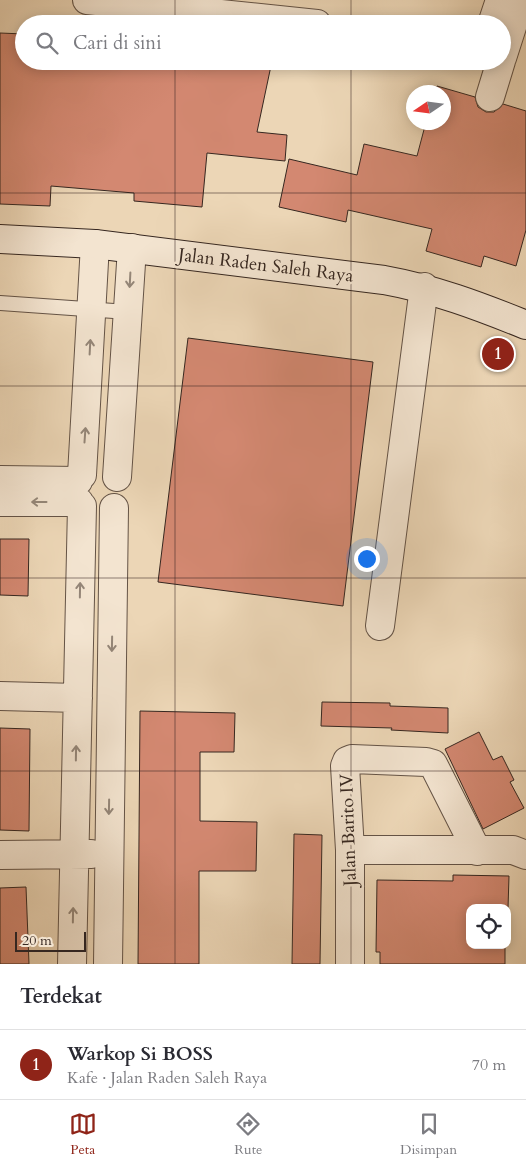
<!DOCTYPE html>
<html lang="id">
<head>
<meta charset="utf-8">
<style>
	:root { --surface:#fff; --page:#f7f7f7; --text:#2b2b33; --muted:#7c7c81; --line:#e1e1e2; --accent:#8f2418 }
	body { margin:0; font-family:Cardo,serif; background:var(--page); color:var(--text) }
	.controls { position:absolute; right:15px; bottom:15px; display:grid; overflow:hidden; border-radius:10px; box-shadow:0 2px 12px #0003 }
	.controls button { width:45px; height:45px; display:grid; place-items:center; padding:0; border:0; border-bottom:1px solid var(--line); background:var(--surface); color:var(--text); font:25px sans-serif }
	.compass { position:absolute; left:406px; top:85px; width:45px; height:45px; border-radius:50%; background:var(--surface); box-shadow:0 2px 12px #0003; rotate:257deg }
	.scale { position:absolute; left:15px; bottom:12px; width:71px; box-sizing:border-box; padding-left:5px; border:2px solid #362720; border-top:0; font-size:14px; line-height:18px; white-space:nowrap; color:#362720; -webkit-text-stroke:4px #f3e4d0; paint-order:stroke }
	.you { position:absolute; left:366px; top:558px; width:18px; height:18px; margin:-12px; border:4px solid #fff; border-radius:50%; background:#1a73e8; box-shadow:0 0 0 8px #1a73e833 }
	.badge { display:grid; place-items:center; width:32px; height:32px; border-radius:50%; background:var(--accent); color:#fff; font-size:16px; font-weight:700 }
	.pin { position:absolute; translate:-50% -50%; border:2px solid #fff; box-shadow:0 1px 5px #0006 }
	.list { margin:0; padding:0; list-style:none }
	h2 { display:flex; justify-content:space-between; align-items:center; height:65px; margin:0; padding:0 20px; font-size:21px }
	h2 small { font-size:16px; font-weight:400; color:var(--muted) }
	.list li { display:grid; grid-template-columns:32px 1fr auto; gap:15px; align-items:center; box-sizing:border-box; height:70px; padding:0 20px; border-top:1px solid var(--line) }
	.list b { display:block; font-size:19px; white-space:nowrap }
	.list p { margin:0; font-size:16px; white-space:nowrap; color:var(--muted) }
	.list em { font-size:16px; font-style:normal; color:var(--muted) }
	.icon { flex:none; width:28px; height:28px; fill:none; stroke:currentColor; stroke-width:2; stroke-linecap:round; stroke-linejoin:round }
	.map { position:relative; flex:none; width:526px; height:964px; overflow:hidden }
	.search { position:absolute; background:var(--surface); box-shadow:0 2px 12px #0003; left:15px; right:15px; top:15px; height:55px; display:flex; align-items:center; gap:12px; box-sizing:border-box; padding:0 18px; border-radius:28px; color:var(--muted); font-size:19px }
	.sheet { height:135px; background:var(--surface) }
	nav { display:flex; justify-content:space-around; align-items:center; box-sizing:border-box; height:70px; border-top:1px solid var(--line); background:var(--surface); font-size:14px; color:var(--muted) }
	nav a { display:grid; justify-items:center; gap:2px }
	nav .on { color:var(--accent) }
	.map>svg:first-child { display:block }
	.building { fill:#d38871; stroke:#362720 }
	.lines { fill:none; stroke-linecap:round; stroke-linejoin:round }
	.service-casing { stroke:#645346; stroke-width:16 }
	.minor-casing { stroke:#645346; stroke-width:30 }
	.secondary-casing { stroke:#362720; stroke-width:30 }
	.service { stroke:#f3e4d0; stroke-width:14 }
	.minor { stroke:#f3e4d0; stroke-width:28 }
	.secondary { stroke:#f3e4d0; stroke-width:28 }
	.oneway { stroke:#948678 }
	.grid { fill:none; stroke:#362720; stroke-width:1; stroke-opacity:0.55 }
	.labels { text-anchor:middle; stroke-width:5; stroke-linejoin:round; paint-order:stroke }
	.street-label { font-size:18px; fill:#362720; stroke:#f3e4d0 }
</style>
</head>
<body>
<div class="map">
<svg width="526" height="964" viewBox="0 0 526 964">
	<rect width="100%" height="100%" fill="#ecd6b6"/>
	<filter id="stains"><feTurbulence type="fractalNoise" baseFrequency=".004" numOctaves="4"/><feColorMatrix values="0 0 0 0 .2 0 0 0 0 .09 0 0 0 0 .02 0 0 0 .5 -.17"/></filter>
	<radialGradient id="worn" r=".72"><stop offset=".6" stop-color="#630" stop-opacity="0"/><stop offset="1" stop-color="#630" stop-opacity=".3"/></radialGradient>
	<path class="building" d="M 0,33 L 24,34 L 24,61 L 272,61 L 257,132 L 287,135 L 285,161 L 207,153 L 202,207 L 134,201 L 134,193 L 51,186 L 50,206 L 0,204 Z
		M 437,86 L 475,97 L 478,107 L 486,112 L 494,112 L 503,104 L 526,111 L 526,230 L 516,266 L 484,256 L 481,267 L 426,251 L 432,229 L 348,210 L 346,222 L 279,207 L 289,159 L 357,175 L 364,144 L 417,156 L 426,122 L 444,122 L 444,92 L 435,92 Z
		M 188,338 L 373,362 L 343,606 L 158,582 Z
		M 0,539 L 29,539 L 28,596 L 0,595 Z
		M 322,702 L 390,703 L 390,706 L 448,708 L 448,733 L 391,730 L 392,728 L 321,726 Z
		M 140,711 L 235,713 L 234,752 L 200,752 L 200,821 L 257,822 L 256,871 L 199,871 L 199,964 L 138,964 Z
		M 0,728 L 30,729 L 29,831 L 0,830 Z
		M 479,732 L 493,760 L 502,756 L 514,780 L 510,782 L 524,808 L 483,829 L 445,749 Z
		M 294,834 L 322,835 L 320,964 L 292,964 Z
		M 453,875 L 509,876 L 508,908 L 470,908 L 470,945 L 505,945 L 505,964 L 380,964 L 380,952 L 376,952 L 377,880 L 453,881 Z
		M 26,887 L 29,964 L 0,964 L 0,888 Z"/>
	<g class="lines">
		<defs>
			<path id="service" d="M 0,303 L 128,312"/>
			<path id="minor" d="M 87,0 L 317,24
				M 492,24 L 500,0
				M 502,58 L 519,5
				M 490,97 L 501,61
				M 82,475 L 95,244
				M 117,477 L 132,248
				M 0,480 L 78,481
				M 0,502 L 79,502
				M 380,626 L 424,287
				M 0,696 L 78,698
				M 350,850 L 513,850 L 526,855
				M 0,855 L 91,854
				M 72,964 L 82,506
				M 108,964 L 114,508
				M 350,964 L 350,850 L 345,766 L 347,761 L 352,759 L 426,762 L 433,764 L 477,851"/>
			<path id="secondary" d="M 0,239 L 95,244 L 384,280 C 434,289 479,306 526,325"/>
		</defs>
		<use href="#service" class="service-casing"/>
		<use href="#minor" class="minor-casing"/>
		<use href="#secondary" class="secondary-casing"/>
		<use href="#service" class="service"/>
		<use href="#minor" class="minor"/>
		<use href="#secondary" class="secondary"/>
	</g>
	<defs><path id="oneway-shaft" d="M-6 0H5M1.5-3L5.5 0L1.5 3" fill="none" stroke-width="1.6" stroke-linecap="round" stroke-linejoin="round" transform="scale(1.25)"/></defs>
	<g class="oneway">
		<use href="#oneway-shaft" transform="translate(130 280) rotate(93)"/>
		<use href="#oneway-shaft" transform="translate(90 347) rotate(-87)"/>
		<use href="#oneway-shaft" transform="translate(85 435) rotate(-86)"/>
		<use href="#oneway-shaft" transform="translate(39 502) rotate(-180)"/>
		<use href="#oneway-shaft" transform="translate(80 590) rotate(-89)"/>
		<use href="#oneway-shaft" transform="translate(112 644) rotate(91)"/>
		<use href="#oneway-shaft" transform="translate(76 753) rotate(-89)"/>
		<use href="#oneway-shaft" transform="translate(109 807) rotate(91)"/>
		<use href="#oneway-shaft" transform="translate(73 915) rotate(-89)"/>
	</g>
	<path class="grid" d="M 175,0 L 175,24M 351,0 L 351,24M 175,61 L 175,964M 351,61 L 351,964M 0,193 L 526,193M 0,386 L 526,386M 0,578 L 526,578M 0,771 L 526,771"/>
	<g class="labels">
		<g class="street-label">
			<text transform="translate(266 265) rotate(7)" y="6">Jalan Raden Saleh Raya</text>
			<text transform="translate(348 830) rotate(-92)" y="6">Jalan Barito IV</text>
		</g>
	</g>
	<rect width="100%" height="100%" filter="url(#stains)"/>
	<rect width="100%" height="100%" fill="url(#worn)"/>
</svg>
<div class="controls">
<button><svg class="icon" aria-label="locate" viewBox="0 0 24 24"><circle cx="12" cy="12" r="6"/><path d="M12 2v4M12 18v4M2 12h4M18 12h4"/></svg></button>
</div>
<svg class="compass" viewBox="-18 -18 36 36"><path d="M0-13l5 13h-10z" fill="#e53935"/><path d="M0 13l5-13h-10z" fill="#7c7c81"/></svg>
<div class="scale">20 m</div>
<div class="you"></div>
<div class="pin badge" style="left:498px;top:354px">1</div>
<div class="search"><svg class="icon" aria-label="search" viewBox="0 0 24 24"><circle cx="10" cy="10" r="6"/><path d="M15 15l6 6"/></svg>Cari di sini</div>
</div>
<section class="sheet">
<h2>Terdekat<small></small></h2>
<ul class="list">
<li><span class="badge">1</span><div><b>Warkop Si BOSS</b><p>Kafe · Jalan Raden Saleh Raya</p></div><em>70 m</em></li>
</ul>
</section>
<nav>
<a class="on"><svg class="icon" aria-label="map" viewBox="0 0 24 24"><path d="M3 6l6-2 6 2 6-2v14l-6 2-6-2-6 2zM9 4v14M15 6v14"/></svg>Peta</a>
<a><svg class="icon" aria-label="directions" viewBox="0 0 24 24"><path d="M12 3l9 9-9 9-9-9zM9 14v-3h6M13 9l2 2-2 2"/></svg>Rute</a>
<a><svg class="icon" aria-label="saved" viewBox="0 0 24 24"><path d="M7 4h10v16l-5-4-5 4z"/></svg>Disimpan</a>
</nav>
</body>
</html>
